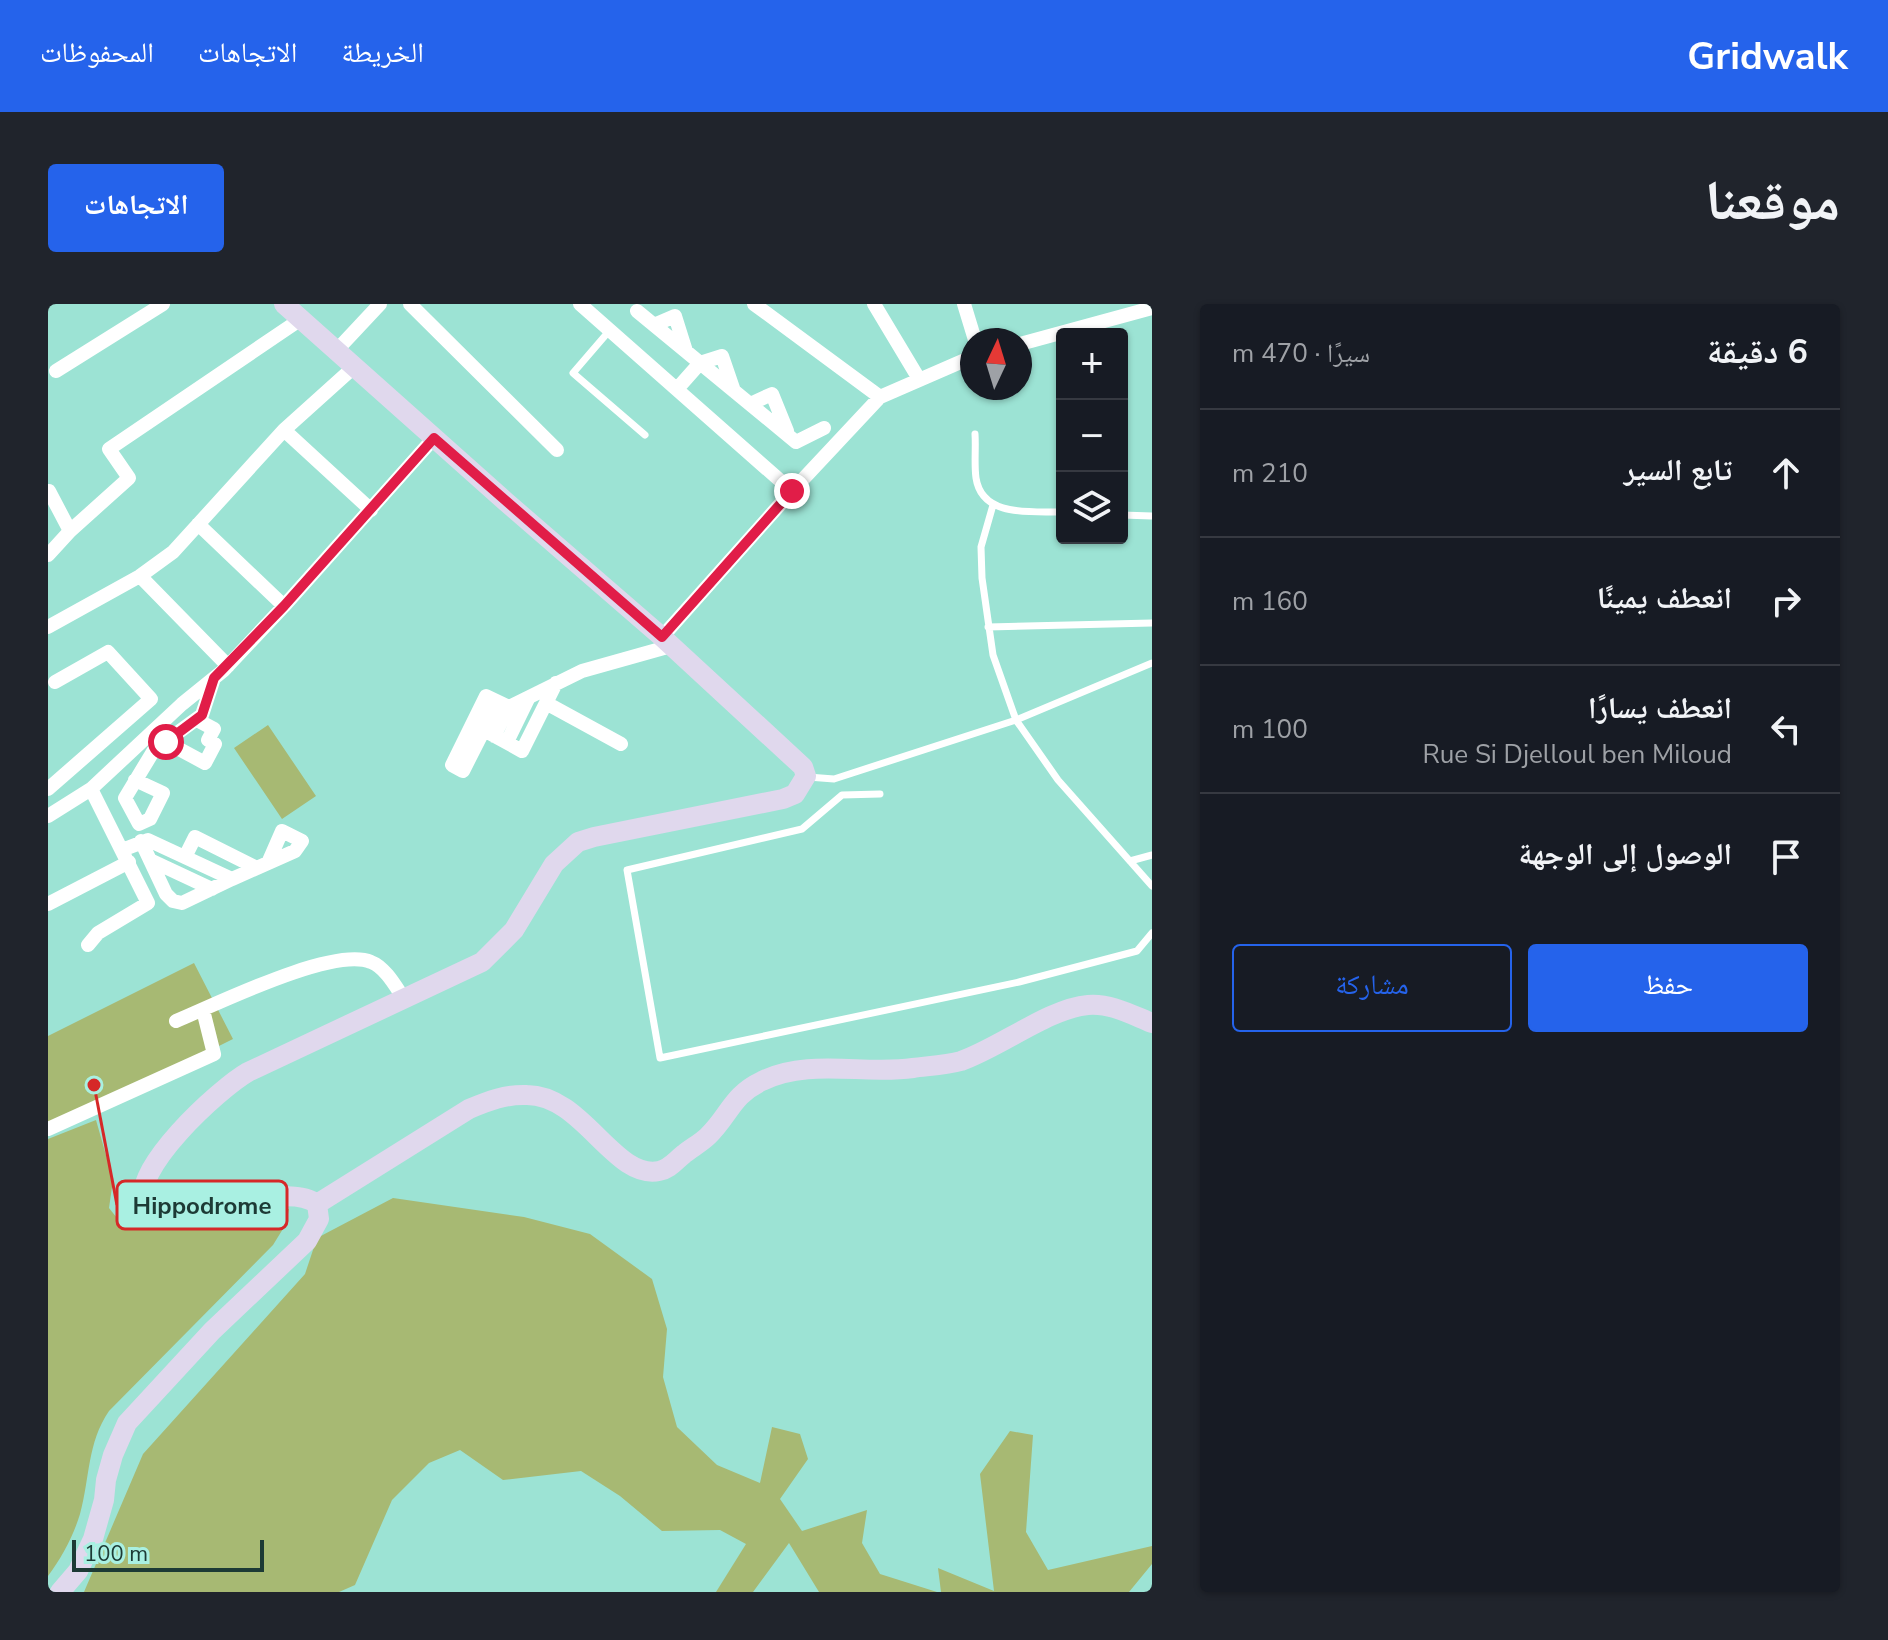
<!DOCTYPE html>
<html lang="ar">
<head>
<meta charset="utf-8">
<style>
	:root { --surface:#171b24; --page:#20242c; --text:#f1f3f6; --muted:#9ea1a6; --line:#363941; --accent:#2563eb }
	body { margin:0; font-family:"Nunito Sans","Noto Naskh Arabic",sans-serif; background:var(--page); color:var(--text); direction:rtl }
	.controls { position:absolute; right:24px; top:24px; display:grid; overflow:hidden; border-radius:8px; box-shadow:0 2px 6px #0004 }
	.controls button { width:72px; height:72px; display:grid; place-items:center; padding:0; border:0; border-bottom:2px solid var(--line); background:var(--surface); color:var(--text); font:40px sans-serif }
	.compass { position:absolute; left:912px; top:24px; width:72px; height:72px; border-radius:50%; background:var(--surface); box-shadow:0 2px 6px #0004; rotate:4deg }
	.scale { position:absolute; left:24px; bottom:20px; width:192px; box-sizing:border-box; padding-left:8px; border:4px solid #1d3a35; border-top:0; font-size:22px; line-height:28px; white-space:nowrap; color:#1d3a35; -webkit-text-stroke:6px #a9f0e2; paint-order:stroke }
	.stop { position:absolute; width:24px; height:24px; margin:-18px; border:6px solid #e11d48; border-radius:50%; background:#fff }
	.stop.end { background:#e11d48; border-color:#fff; box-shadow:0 2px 8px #0008 }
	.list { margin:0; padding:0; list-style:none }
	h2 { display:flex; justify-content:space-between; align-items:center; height:104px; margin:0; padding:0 32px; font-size:34px }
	h2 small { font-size:26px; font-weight:400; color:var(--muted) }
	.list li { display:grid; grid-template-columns:52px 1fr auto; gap:24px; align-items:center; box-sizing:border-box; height:128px; padding:0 32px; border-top:2px solid var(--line) }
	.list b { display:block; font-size:30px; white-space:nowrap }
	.list p { margin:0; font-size:26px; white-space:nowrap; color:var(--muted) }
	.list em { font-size:26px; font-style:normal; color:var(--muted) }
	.actions { display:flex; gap:16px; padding:24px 32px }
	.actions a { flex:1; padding:18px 0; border:2px solid var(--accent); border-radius:8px; text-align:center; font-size:28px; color:var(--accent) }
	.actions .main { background:var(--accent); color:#fff }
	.icon { flex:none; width:44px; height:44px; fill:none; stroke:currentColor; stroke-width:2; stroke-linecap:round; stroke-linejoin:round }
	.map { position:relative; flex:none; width:1104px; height:1288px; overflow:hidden; direction:ltr; border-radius:8px }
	header { display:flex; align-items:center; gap:48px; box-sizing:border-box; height:112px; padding:0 40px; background:var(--accent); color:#fff }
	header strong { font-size:38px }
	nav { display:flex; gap:44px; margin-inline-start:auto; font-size:28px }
	.intro { display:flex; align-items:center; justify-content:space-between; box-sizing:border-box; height:192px; padding:0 48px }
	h1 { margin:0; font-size:56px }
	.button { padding:20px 36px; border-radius:8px; background:var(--accent); color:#fff; font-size:28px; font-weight:700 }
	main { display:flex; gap:48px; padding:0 48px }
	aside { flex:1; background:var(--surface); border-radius:8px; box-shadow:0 2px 6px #0004 }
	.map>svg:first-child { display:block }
	.green { fill:#a7b973 }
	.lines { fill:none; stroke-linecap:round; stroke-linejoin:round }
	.lane { stroke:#fff; stroke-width:7 }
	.street { stroke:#fff; stroke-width:14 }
	.secondary { stroke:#e0d8ed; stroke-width:20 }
	.route { stroke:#e11d48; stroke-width:10 }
	.leader { fill:none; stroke:#d62828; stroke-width:3 }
	.callout-dot { fill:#d62828; stroke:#a9f0e2; stroke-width:3 }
	.callout { fill:#a9f0e2; stroke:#d62828; stroke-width:3 }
	.callout-label { font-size:24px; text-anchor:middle; font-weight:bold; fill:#1d3a35 }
</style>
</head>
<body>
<header>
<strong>Gridwalk</strong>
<nav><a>الخريطة</a><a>الاتجاهات</a><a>المحفوظات</a></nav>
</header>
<div class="intro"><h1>موقعنا</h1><a class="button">الاتجاهات</a></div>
<main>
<aside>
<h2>6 دقيقة<small>سيرًا · 470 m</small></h2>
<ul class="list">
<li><svg class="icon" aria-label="ahead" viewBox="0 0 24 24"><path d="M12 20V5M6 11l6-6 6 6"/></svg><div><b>تابع السير</b></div><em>210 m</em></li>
<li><svg class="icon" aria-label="right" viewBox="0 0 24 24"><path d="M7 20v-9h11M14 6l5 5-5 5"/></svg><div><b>انعطف يمينًا</b></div><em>160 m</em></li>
<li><svg class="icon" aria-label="left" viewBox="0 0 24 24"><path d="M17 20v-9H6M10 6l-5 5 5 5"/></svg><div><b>انعطف يسارًا</b><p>Rue Si Djelloul ben Miloud</p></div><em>100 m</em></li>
<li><svg class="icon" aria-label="arrive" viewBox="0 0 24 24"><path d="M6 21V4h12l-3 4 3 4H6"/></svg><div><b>الوصول إلى الوجهة</b></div></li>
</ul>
<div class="actions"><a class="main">حفظ</a><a>مشاركة</a></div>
</aside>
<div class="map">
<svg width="1104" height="1288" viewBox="0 0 1104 1288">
	<rect width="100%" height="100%" fill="#9ce3d4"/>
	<path class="green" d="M 220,421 L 268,492 L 234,515 L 186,444 Z
		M 146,659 L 185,735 L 0,827 L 0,732 Z
		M 48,816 L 65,876 L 61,904 L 73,919 L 241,905 L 238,920 L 225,941 L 61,1107 C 39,1139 42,1174 32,1210 C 25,1233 14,1253 0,1272 L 0,835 Z
		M 345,894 L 476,913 L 542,930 L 604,975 L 619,1025 L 615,1073 L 629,1123 L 669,1161 L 712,1179 L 724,1123 L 752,1130 L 760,1155 L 732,1195 L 754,1227 L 819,1206 L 814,1239 L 832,1270 L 889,1288 L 771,1288 L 741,1239 L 705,1288 L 668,1288 L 698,1240 L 672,1226 L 614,1227 L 572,1192 L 533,1167 L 455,1176 L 412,1146 L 381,1159 L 344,1196 L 307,1281 L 291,1288 L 36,1288 L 95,1150 L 257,970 L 269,934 Z
		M 962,1127 L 985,1131 L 978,1228 L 1000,1266 L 1104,1242 L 1104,1260 L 1081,1288 L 893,1288 L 890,1264 L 946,1287 L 932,1170 Z"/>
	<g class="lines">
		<path class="lane" d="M 562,26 L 525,69 L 597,131
			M 927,130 C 928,144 926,160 928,174 C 934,214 984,207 1014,208
			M 945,201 L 933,243 L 934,274 L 945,351 L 968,416 L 1010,476 L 1104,582
			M 1074,211 L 1104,212
			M 940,323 L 1104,319
			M 760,473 L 786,475 L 968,416 L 1104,359
			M 832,490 L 794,491 L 754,525 L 579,566 L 612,754 L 971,678 L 1089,647 L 1104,629
			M 1082,557 L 1104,551"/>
		<path class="street" d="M 362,0 L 509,146
			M 532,0 L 744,187
			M 706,0 L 832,93
			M 826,0 L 871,75
			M 916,0 L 927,36
			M 589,7 L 748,138 L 776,124
			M 606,21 L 627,12 L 638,47
			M 972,40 L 1104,4
			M 288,47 L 332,0
			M 8,67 L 115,0
			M 629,85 L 652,59 L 674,52 L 686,87
			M 702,100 L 724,90 L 739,127
			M 236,126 L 323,206
			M 1,187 L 22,227
			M 150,220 L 236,302
			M 0,251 L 22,227 L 81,174 L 61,145 L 253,15
			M 92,272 L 180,362
			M 0,323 L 92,272 L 125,248 L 236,126 L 306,63
			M 614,333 L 744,187 L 832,93 L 924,53
			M 450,398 L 415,467 L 404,461 L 438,392 L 461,403 L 534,367 L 623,342
			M 498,399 L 573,440
			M 436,426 L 474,447 L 508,379
			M 446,432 L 461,403
			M 118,438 L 157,459 L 167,440 L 160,436 L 166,425 L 149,416
			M 459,438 L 481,393
			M 87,476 L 115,489 L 102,515 L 91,520 L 77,494 L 106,446 L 154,411 L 166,374
			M 0,485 L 103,395 L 60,348 L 7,378
			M 0,512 L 43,485 L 134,400 L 176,366 L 236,302 L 386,134
			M 93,537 L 118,590 L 125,597 L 134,599 L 184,575
			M 74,546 L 100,536 L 184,575 L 247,547 L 254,537 L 234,527 L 220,559
			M 137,553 L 147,533 L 209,564
			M 102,556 L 164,585
			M 0,600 L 81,558
			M 40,641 L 50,629 L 100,599 L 43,485
			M 128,717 C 167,701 285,642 323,658 C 337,663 348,683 356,695
			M 0,825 L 166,750 L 155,706"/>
		<path class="secondary" d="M 269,900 L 421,805 C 440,797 458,790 479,791 C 535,791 566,876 611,867 C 622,865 627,857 636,850 C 643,844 653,839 660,832 C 681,812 684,791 714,777 C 760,754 816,771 865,764 C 880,762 899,761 913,757 C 951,744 1002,704 1040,701 C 1063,699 1084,711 1104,719
			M 12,1288 L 30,1267 L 45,1235 L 56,1196 L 58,1176 L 65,1151 L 79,1119 L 164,1027 L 259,937 L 271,915 L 269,900 C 237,874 132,923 97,902 C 79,868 172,784 200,768 L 434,658 L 466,626 L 506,560 L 530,538 L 546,533 L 735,495 L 747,490 L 758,472 L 755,463 L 614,333 L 457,197 L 236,0"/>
	</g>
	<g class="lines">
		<path class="route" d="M 118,438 L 154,411 L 166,374 L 236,302 L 386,134 L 614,333 L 744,187"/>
	</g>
	<path class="leader" d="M46 781L69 901"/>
	<circle class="callout-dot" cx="46" cy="781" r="8"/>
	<rect class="callout" x="69" y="877" width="170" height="48" rx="8"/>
	<g class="callout-label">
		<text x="154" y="910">Hippodrome</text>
	</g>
</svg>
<div class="controls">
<button>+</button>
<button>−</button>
<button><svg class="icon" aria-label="layers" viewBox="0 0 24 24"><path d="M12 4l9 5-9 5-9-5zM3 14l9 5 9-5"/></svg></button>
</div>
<svg class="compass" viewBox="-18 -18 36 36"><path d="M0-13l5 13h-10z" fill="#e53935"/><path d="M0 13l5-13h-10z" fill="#9ea1a6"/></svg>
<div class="scale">100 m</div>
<div class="stop" style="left:118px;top:438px"></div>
<div class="stop end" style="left:744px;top:187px"></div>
</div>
</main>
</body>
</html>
